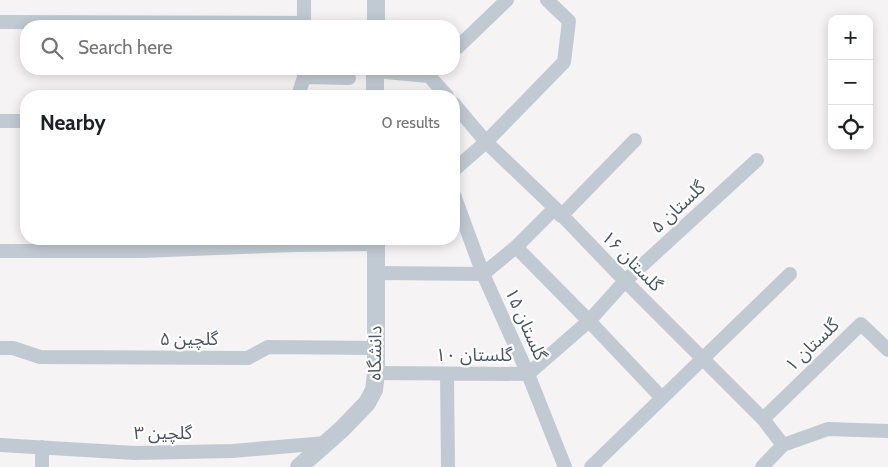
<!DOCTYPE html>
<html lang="en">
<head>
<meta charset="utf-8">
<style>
	:root { --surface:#fff; --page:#f2f2f2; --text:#202124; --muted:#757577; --line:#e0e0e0 }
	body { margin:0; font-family:Cabin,"Noto Sans Arabic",sans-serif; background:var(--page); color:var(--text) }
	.controls { position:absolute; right:15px; top:15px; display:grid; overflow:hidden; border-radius:10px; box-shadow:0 2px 12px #0003 }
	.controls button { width:45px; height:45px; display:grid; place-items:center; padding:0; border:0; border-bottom:1px solid var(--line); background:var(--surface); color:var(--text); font:25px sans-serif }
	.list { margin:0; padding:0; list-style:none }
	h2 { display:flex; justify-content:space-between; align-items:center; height:65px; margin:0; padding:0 20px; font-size:21px }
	h2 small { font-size:16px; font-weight:400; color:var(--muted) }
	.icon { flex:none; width:28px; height:28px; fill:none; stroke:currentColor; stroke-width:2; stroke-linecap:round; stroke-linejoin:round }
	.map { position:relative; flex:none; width:888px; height:467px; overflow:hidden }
	.search { position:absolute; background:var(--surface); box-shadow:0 2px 12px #0003; left:20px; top:20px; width:440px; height:55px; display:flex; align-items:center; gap:12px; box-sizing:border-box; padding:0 18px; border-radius:20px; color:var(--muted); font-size:19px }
	.panel { position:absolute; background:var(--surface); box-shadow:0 2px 12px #0003; left:20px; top:90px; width:440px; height:155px; border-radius:20px }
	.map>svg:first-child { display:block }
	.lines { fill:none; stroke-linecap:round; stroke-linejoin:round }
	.minor { stroke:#c1cad2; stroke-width:14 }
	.tertiary { stroke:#c1cad2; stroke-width:18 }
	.labels { text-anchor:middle; stroke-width:4.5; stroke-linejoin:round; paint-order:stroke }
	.street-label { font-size:18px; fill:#4a5661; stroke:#fff }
</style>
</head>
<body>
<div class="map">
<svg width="888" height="467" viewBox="0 0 888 467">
	<rect width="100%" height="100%" fill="#f5f3f3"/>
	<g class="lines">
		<path class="minor" d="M 304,0 L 304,26
			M 0,22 L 304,23
			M 458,47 L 507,0
			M 375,71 L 429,76 L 447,96
			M 304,77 L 349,78
			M 298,96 L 304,77 L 304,70
			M 454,104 L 486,142 L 555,208 L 625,281 L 763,419 L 783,445
			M 0,121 L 26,121
			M 454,170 L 486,142 L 564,62 L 569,21 L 547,0
			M 454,195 L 483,274 L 528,374 L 565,467
			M 561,216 L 635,140
			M 516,247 L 589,321 L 662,398
			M 0,251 L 141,251 L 294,245 L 376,244
			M 376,273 L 483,274 L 516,247 L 555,208
			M 0,348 L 13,348 L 40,357 L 248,358 L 268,347 L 376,348
			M 376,373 L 528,374 L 589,321 L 625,281 L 757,160
			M 447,374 L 448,467
			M 763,419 L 861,324 L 888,350
			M 0,445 L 135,453 L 232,451 L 326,443
			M 42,467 L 42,447
			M 591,467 L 790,274
			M 762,467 L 783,445 L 828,429 L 888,431"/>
		<path class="tertiary" d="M 376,26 L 376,0
			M 375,69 L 375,96
			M 299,467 L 342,429 L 367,403 L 374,390 L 376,373 L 376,239"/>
	</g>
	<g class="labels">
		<g class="street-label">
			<text transform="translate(678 207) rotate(-43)" y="6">گلستان ۵</text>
			<text transform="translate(632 261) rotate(45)" y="6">گلستان ۱۶</text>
			<text transform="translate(526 324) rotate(66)" y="6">گلستان ۱۵</text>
			<text x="189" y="345">گلچین ۵</text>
			<text transform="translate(812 345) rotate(-44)" y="6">گلستان ۱</text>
			<text transform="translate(375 353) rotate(-89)" y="6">دانشگاه</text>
			<text x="474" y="361">گلستان ۱۰</text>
			<text x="163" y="439">گلچین ۳</text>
		</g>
	</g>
</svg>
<div class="controls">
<button>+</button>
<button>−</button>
<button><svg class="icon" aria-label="locate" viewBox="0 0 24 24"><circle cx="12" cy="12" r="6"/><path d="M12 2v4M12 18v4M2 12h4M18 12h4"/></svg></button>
</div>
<div class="search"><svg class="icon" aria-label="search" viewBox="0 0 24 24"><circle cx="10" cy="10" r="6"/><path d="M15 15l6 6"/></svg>Search here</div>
<section class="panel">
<h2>Nearby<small>0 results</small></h2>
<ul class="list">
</ul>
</section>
</div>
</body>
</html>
